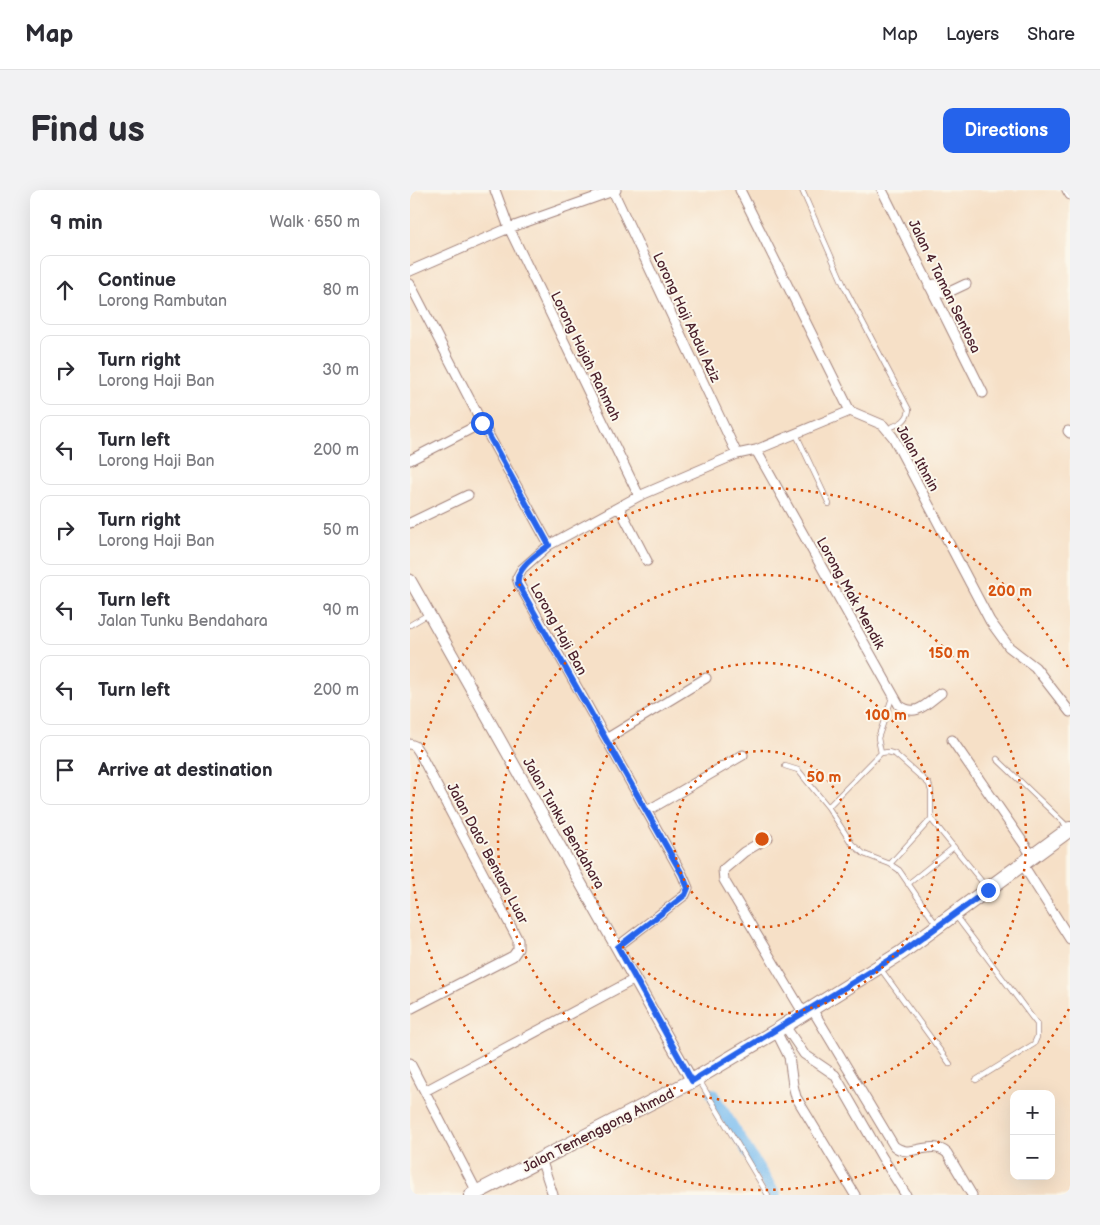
<!DOCTYPE html>
<html lang="en">
<head>
<meta charset="utf-8">
<style>
	:root { --surface:#fff; --page:#f2f2f3; --text:#2b2b33; --muted:#7c7c81; --line:#e1e1e2; --accent:#2563eb }
	body { margin:0; font-family:"Balsamiq Sans",sans-serif; background:var(--page); color:var(--text) }
	.controls { position:absolute; right:15px; bottom:15px; display:grid; overflow:hidden; border-radius:10px; box-shadow:0 5px 20px #0002 }
	.controls button { width:45px; height:45px; display:grid; place-items:center; padding:0; border:0; border-bottom:1px solid var(--line); background:var(--surface); color:var(--text); font:25px sans-serif }
	.stop { position:absolute; width:15px; height:15px; margin:-11px; border:4px solid #2563eb; border-radius:50%; background:#fff }
	.stop.end { background:#2563eb; border-color:#fff; box-shadow:0 1px 5px #0008 }
	.list { margin:0; padding:0; list-style:none }
	h2 { display:flex; justify-content:space-between; align-items:center; height:65px; margin:0; padding:0 20px; font-size:21px }
	h2 small { font-size:16px; font-weight:400; color:var(--muted) }
	.list li { display:grid; grid-template-columns:32px 1fr auto; gap:15px; align-items:center; box-sizing:border-box; height:70px; margin:0 10px 10px; padding:0 10px; border:1px solid var(--line); border-radius:10px }
	.list b { display:block; font-size:19px; white-space:nowrap }
	.list p { margin:0; font-size:16px; white-space:nowrap; color:var(--muted) }
	.list em { font-size:16px; font-style:normal; color:var(--muted) }
	.icon { flex:none; width:28px; height:28px; fill:none; stroke:currentColor; stroke-width:2; stroke-linecap:round; stroke-linejoin:round }
	.map { position:relative; flex:none; width:660px; height:1005px; overflow:hidden; border-radius:10px }
	header { display:flex; align-items:center; gap:30px; box-sizing:border-box; height:70px; padding:0 25px; background:var(--surface); border-bottom:1px solid var(--line) }
	header strong { font-size:24px }
	nav { display:flex; gap:28px; margin-inline-start:auto; font-size:18px }
	.intro { display:flex; align-items:center; justify-content:space-between; box-sizing:border-box; height:120px; padding:0 30px }
	h1 { margin:0; font-size:35px }
	.button { padding:12px 22px; border-radius:10px; background:var(--accent); color:#fff; font-size:18px; font-weight:700 }
	main { display:flex; gap:30px; padding:0 30px }
	aside { flex:1; background:var(--surface); border-radius:10px; box-shadow:0 5px 20px #0002 }
	.map>svg:first-child { display:block }
	.lines { fill:none; stroke-linecap:round; stroke-linejoin:round }
	.canal { stroke:#7abdf0; stroke-width:12 }
	.service-casing { stroke:#a08079; stroke-width:6 }
	.minor-casing { stroke:#a08079; stroke-width:11 }
	.tertiary-casing { stroke:#a08079; stroke-width:13 }
	.primary-casing { stroke:#a08079; stroke-width:16 }
	.service { stroke:#fff; stroke-width:4.5 }
	.minor { stroke:#fff; stroke-width:9 }
	.tertiary { stroke:#fff; stroke-width:11 }
	.primary { stroke:#fff; stroke-width:14 }
	.route { stroke:#2563eb; stroke-width:6 }
	.ring { fill:none; stroke:#d8530f; stroke-width:2.5; stroke-dasharray:2.5 5 }
	.labels { text-anchor:middle; stroke-width:4; stroke-linejoin:round; paint-order:stroke }
	.street-label { font-size:14px; fill:#4a1f2b; stroke:#fbf7ec }
	.centre { fill:#d8530f; stroke:#fbf7ec; stroke-width:2.5 }
	.ring-label { font-size:15px; text-anchor:middle; font-weight:bold; fill:#d8530f; stroke:#fbf7ec; stroke-width:4; stroke-linejoin:round; paint-order:stroke }
</style>
</head>
<body>
<header>
<strong>Map</strong>
<nav><a>Map</a><a>Layers</a><a>Share</a></nav>
</header>
<div class="intro"><h1>Find us</h1><a class="button">Directions</a></div>
<main>
<aside>
<h2>9 min<small>Walk · 650 m</small></h2>
<ul class="list">
<li><svg class="icon" aria-label="ahead" viewBox="0 0 24 24"><path d="M12 20V5M6 11l6-6 6 6"/></svg><div><b>Continue</b><p>Lorong Rambutan</p></div><em>80 m</em></li>
<li><svg class="icon" aria-label="right" viewBox="0 0 24 24"><path d="M7 20v-9h11M14 6l5 5-5 5"/></svg><div><b>Turn right</b><p>Lorong Haji Ban</p></div><em>30 m</em></li>
<li><svg class="icon" aria-label="left" viewBox="0 0 24 24"><path d="M17 20v-9H6M10 6l-5 5 5 5"/></svg><div><b>Turn left</b><p>Lorong Haji Ban</p></div><em>200 m</em></li>
<li><svg class="icon" aria-label="right" viewBox="0 0 24 24"><path d="M7 20v-9h11M14 6l5 5-5 5"/></svg><div><b>Turn right</b><p>Lorong Haji Ban</p></div><em>50 m</em></li>
<li><svg class="icon" aria-label="left" viewBox="0 0 24 24"><path d="M17 20v-9H6M10 6l-5 5 5 5"/></svg><div><b>Turn left</b><p>Jalan Tunku Bendahara</p></div><em>90 m</em></li>
<li><svg class="icon" aria-label="left" viewBox="0 0 24 24"><path d="M17 20v-9H6M10 6l-5 5 5 5"/></svg><div><b>Turn left</b></div><em>200 m</em></li>
<li><svg class="icon" aria-label="arrive" viewBox="0 0 24 24"><path d="M6 21V4h12l-3 4 3 4H6"/></svg><div><b>Arrive at destination</b></div></li>
</ul>
</aside>
<div class="map">
<svg width="660" height="1005" viewBox="0 0 660 1005">
	<rect width="100%" height="100%" fill="#fbf7ec"/>
	<filter id="ink" filterUnits="userSpaceOnUse"><feTurbulence type="fractalNoise" baseFrequency=".02" numOctaves="2"/><feDisplacementMap in="SourceGraphic" scale="10" xChannelSelector="R" yChannelSelector="G"/><feConvolveMatrix kernelMatrix="1 2 1 2 8 2 1 2 1" color-interpolation-filters="sRGB"/></filter>
	<filter id="wash" filterUnits="userSpaceOnUse"><feTurbulence type="fractalNoise" baseFrequency=".0096" numOctaves="4" result="noise"/><feDisplacementMap in="SourceGraphic" scale="20" xChannelSelector="R" yChannelSelector="G"/><feGaussianBlur stdDeviation="1.12" result="paint"/><feColorMatrix in="noise" values="0 0 0 0 0 0 0 0 0 0 0 0 0 0 0 0 0 1.4 0 .05"/><feComposite in="paint" operator="in"/></filter>
	<g filter="url(#wash)">
		<rect width="100%" height="100%" fill="#f6e0c7"/>
		<g class="lines">
			<path class="canal" d="M 302,904 L 365,1005"/>
		</g>
	</g>
	<g filter="url(#ink)">
		<g class="lines">
			<defs>
				<path id="service" d="M 392,0 L 435,98 L 499,220 C 497,232 488,234 477,239
					M 386,244 L 419,314
					M 0,435 L 17,425
					M 471,563 L 468,548 L 483,505
					M 587,569 L 658,637
					M 375,576 L 388,580 L 418,617 L 442,654 L 454,664 L 480,674 L 489,680 L 526,734
					M 418,617 L 471,563 L 478,562 L 485,564 L 519,594 L 521,601 L 521,629 L 480,674
					M 521,629 L 577,698
					M 498,694 L 544,657
					M 545,725 L 627,834 L 627,847 L 624,854 L 566,890
					M 470,778 L 540,874
					M 289,890 L 358,1005"/>
				<path id="minor" d="M 85,0 L 99,38 L 229,306
					M 206,0 L 203,1 L 327,264
					M 330,0 L 440,221 L 473,235 L 483,247 L 580,431 L 599,457 L 625,477 L 660,522
					M 472,0 L 573,203
					M 657,0 L 660,5
					M 0,81 L 99,38 L 203,1 L 202,0
					M 0,94 L 72,233 L 139,355
					M 519,96 L 525,94 L 533,103 L 537,103 L 556,94
					M 658,241 L 660,243
					M 346,260 L 489,515 C 506,528 516,514 531,503
					M 0,270 L 72,233
					M 209,317 L 237,371
					M 0,333 L 58,305
					M 196,549 L 296,488
					M 542,550 L 623,667
					M 0,554 L 5,556 L 9,562 L 108,750 L 108,759 L 103,766 L 0,819
					M 237,621 L 333,565
					M 358,648 L 334,662 L 313,680 L 314,690 L 394,824
					M 613,675 L 660,749
					M 207,757 L 275,705 L 278,698 L 272,684 L 109,394 L 107,388 L 112,379 L 139,355 L 229,306 L 327,264 L 346,260 L 440,221
					M 402,819 L 484,956 C 501,970 519,948 537,963 L 562,1005
					M 375,836 L 394,864 L 425,885 L 472,967 L 496,1005
					M 366,841 L 379,867 L 383,895 L 386,907 L 445,1005
					M 0,873 L 67,1002
					M 15,901 L 225,789
					M 131,969 L 143,1005"/>
				<path id="tertiary" d="M 0,390 L 282,891"/>
				<path id="primary" d="M 62,1005 L 282,891 L 366,841 L 491,763 L 660,639"/>
			</defs>
			<use href="#service" class="service-casing"/>
			<use href="#minor" class="minor-casing"/>
			<use href="#tertiary" class="tertiary-casing"/>
			<use href="#primary" class="primary-casing"/>
			<use href="#service" class="service"/>
			<use href="#minor" class="minor"/>
			<use href="#tertiary" class="tertiary"/>
			<use href="#primary" class="primary"/>
		</g>
	</g>
	<g class="lines" filter="url(#ink)">
		<path class="route" d="M 72,233 L 139,355 C 127,365 105,378 108,394 L 272,684 L 278,698 L 275,705 L 208,757 L 282,891 L 491,763 L 578,700"/>
	</g>
	<g class="ring">
		<circle cx="352" cy="649" r="88"/>
		<circle cx="352" cy="649" r="176"/>
		<circle cx="352" cy="649" r="264"/>
		<path d="M659 819A351 351 0 1 1 659 479"/>
	</g>
	<g class="labels">
		<g class="street-label">
			<text transform="translate(535 96) rotate(64)" y="5">Jalan 4 Taman Sentosa</text>
			<text transform="translate(277 127) rotate(65)" y="5">Lorong Haji Abdul Aziz</text>
			<text transform="translate(176 166) rotate(64)" y="5">Lorong Hajah Rahmah</text>
			<text transform="translate(508 268) rotate(61)" y="5">Jalan Ithnin</text>
			<text transform="translate(441 403) rotate(61)" y="5">Lorong Mak Mendik</text>
			<text transform="translate(149 439) rotate(61)" y="5">Lorong Haji Ban</text>
			<text transform="translate(154 633) rotate(60)" y="5">Jalan Tunku Bendahara</text>
			<text transform="translate(78 663) rotate(62)" y="5">Jalan Dato' Bentara Luar</text>
			<text transform="translate(188 940) rotate(-27)" y="5">Jalan Temenggong Ahmad</text>
		</g>
	</g>
	<circle cx="352" cy="649" r="8" class="centre"/>
	<g class="ring-label">
		<text x="600" y="406">200 m</text>
		<text x="539" y="468">150 m</text>
		<text x="476" y="530">100 m</text>
		<text x="414" y="592">50 m</text>
	</g>
</svg>
<div class="controls">
<button>+</button>
<button>−</button>
</div>
<div class="stop" style="left:72px;top:233px"></div>
<div class="stop end" style="left:578px;top:700px"></div>
</div>
</main>
</body>
</html>
